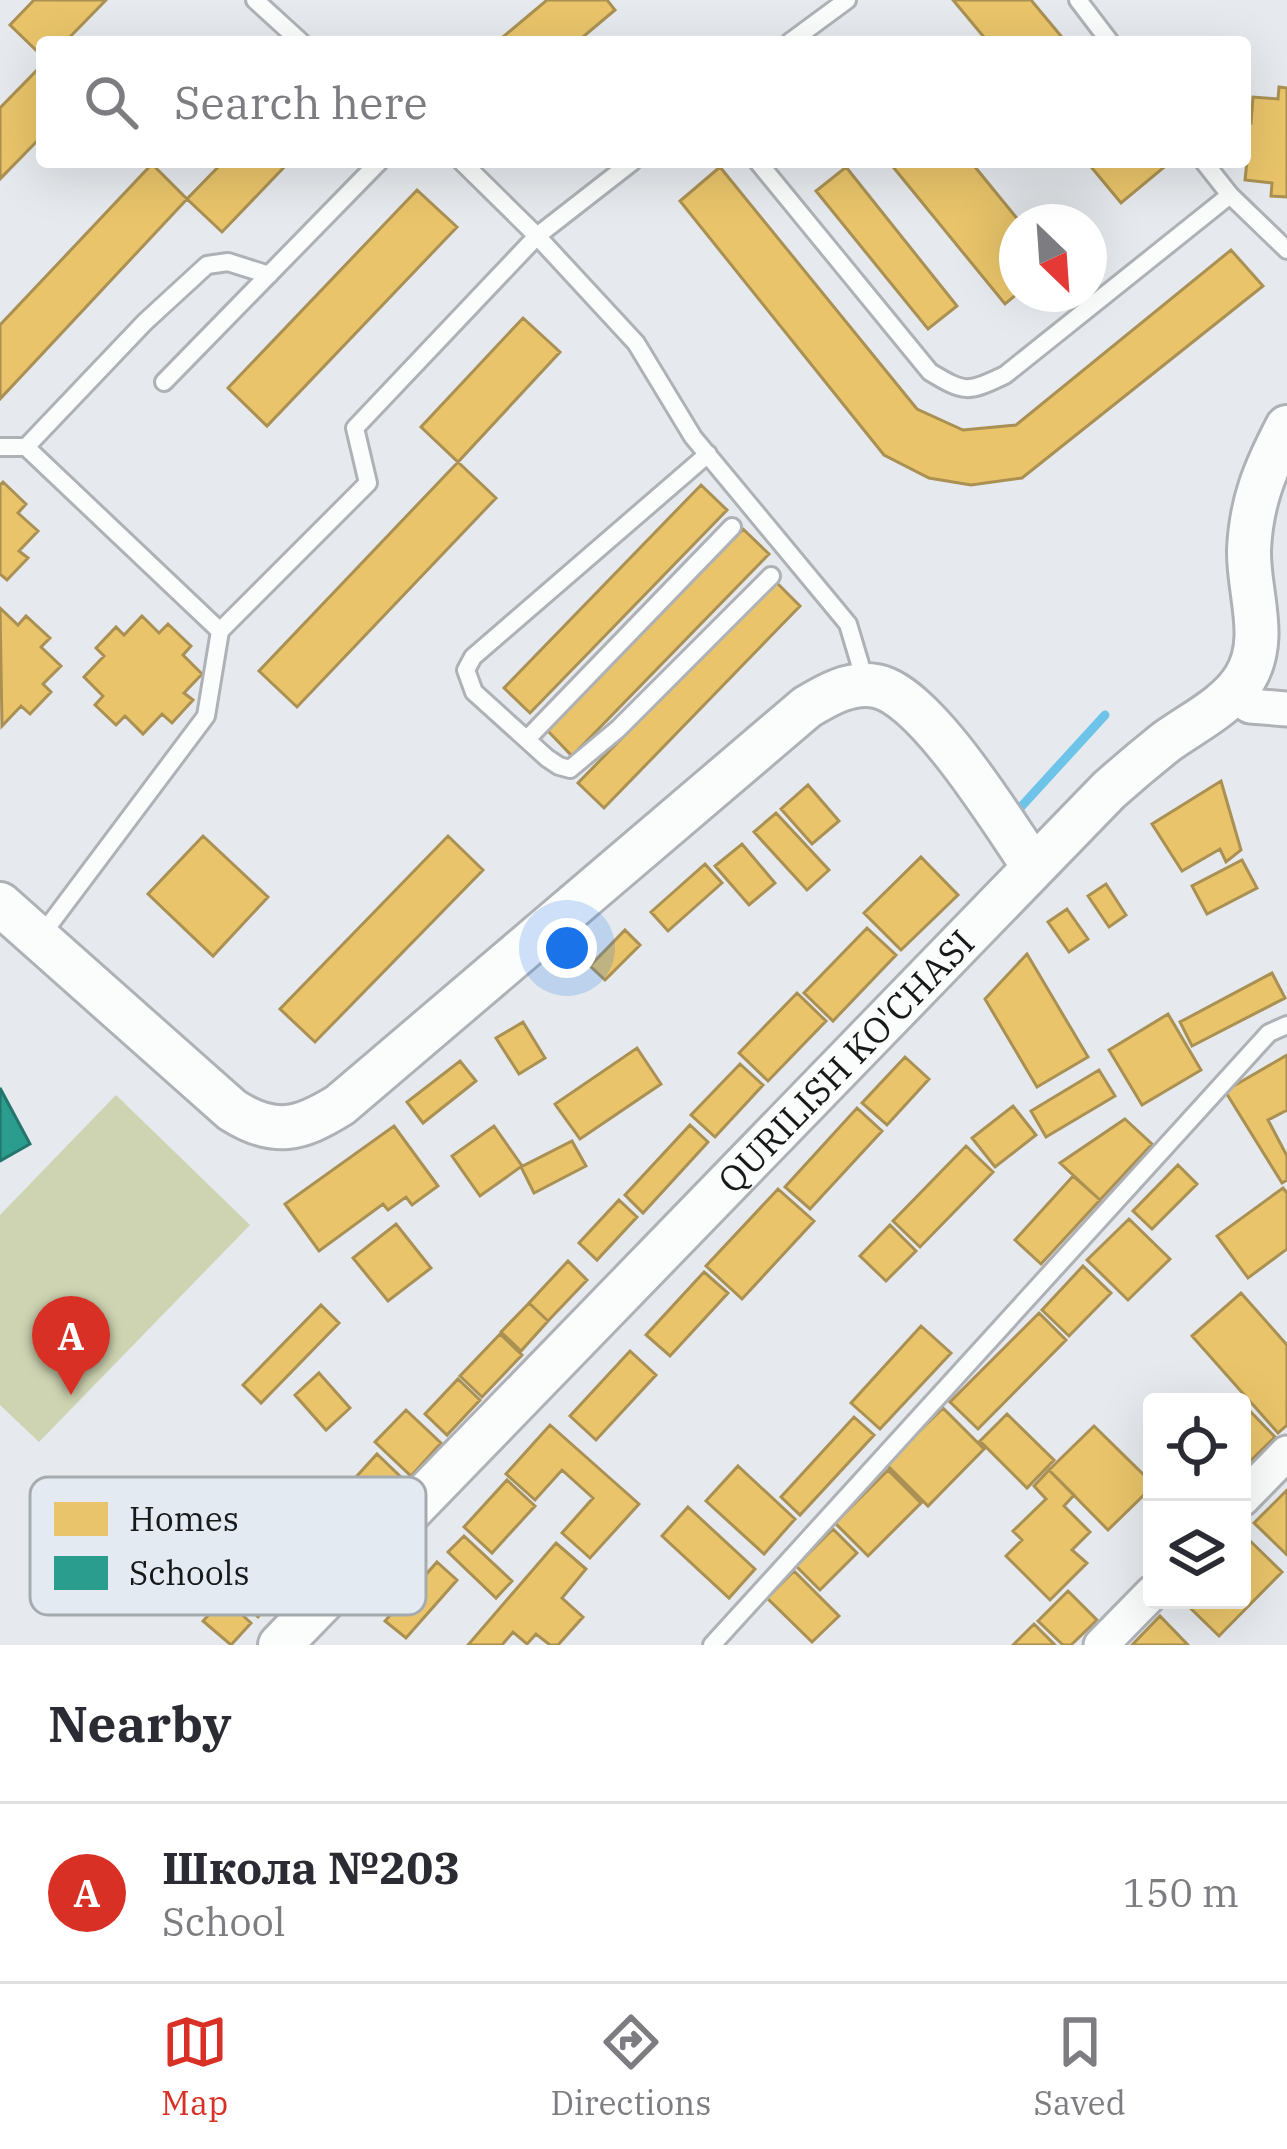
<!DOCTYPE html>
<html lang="en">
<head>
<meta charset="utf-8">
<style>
	:root { --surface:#fff; --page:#f7f7f7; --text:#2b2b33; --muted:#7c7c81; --line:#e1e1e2; --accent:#d93025 }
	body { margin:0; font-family:"IBM Plex Serif",serif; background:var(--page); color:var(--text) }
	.controls { position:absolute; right:36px; bottom:36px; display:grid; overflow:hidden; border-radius:12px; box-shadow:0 12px 48px #0002 }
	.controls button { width:108px; height:108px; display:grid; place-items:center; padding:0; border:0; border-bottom:3px solid var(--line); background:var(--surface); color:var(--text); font:60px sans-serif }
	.compass { position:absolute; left:999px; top:204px; width:108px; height:108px; border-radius:50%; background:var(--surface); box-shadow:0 12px 48px #0002; rotate:155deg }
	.you { position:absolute; left:567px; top:948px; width:42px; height:42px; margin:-30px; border:9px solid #fff; border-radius:50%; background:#1a73e8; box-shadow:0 0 0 18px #1a73e833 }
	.badge { display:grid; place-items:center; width:78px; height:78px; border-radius:50%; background:var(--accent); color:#fff; font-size:39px; font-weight:700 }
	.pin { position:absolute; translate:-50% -99px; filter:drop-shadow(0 3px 6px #0008) }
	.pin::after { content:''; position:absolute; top:63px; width:42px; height:36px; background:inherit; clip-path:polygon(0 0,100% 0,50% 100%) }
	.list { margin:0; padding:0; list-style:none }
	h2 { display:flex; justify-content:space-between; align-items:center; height:156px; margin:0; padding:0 48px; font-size:51px }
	h2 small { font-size:39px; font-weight:400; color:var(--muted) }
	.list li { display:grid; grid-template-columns:78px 1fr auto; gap:36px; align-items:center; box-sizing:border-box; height:180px; padding:0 48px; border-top:3px solid var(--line) }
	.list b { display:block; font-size:45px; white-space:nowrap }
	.list p { margin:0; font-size:39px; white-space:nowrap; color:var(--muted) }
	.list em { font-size:39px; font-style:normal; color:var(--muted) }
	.icon { flex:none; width:66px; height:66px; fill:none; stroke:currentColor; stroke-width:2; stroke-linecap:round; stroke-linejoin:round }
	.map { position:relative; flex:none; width:1287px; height:1645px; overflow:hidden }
	.search { position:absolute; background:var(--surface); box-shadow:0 12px 48px #0002; left:36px; right:36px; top:36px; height:132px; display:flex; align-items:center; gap:30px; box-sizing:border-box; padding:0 42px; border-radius:12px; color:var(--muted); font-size:45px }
	.sheet { height:336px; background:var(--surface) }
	nav { display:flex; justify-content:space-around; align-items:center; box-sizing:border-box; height:168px; border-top:3px solid var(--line); background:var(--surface); font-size:33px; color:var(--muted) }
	nav a { display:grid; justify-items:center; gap:6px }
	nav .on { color:var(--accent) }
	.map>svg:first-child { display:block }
	.green { fill:#ced4b2 }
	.homes { fill:#e9c46a; stroke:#aa9052; stroke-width:3 }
	.schools { fill:#2a9d8f; stroke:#24756c; stroke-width:3 }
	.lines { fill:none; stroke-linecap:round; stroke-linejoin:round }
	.stream { stroke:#6ec3e8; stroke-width:9 }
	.service-casing { stroke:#aeb1b5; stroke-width:22 }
	.minor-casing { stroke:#aeb1b5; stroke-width:39 }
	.tertiary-casing { stroke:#aeb1b5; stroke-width:48 }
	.service { stroke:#fbfcfc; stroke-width:16 }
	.minor { stroke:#fbfcfc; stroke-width:33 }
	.tertiary { stroke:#fbfcfc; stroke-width:42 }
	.labels { text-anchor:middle; stroke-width:12; stroke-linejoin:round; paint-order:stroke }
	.street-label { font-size:36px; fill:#16181a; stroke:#e3eaf1 }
	.key { fill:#e3eaf1; stroke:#a6abb0; stroke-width:3 }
	.key-label { font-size:33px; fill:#16181a }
</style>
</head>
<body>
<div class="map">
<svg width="1287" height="1645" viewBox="0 0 1287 1645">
	<rect width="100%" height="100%" fill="#e6eaee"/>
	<path class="green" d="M 116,1095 L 250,1225 L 39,1442 L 0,1405 L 0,1215 Z"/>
	<path class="homes" d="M 34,0 L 106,0 L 65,42 L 42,42 L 42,56 L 10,25 Z
		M 547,0 L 607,0 L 615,10 L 577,42 L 497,42 Z
		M 953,0 L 1031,0 L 1066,42 L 988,42 Z
		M 42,65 L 42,136 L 0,179 L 0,108 Z
		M 1279,87 L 1287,88 L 1287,197 L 1271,196 L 1272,183 L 1245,180 L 1248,152 L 1245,151 L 1245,122 L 1251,123 L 1253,97 L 1278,99 Z
		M 223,162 L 289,162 L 222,232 L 187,199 Z
		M 889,162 L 971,162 L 1020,222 L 1017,222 L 1017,294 L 1005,304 Z
		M 1087,162 L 1166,162 L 1168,164 L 1121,203 Z
		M 152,164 L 187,199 L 0,399 L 0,325 Z
		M 720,167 L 917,409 L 963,430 L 1016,425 L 1231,250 L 1263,286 L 1022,478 L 971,485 L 929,478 L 884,455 L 680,201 Z
		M 846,167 L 957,306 L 928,329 L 816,191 Z
		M 417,190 L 457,227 L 267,426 L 228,388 Z
		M 523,318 L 560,352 L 458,462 L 421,427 Z
		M 458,462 L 496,498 L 297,707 L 259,671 Z
		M 3,482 L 26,504 L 18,513 L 38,531 L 19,551 L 28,558 L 7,580 L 0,574 L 0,485 Z
		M 701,485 L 727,510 L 530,713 L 504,688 Z
		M 743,529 L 769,554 L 572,756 L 547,730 Z
		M 775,581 L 800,606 L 604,808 L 578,783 Z
		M 0,608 L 18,625 L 26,616 L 50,638 L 41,647 L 61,666 L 43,684 L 51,692 L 30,714 L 21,706 L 2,726 Z
		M 142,616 L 159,633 L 168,624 L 191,646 L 183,655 L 202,674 L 184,693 L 193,700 L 172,723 L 162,714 L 143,734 L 125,716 L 116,725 L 95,705 L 103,696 L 84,677 L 104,656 L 96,648 L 116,627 L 124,635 Z
		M 1221,781 L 1241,850 L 1226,862 L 1220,849 L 1182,871 L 1152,824 Z
		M 808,785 L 839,821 L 812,844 L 781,809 Z
		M 776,813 L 829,870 L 807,890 L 754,832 Z
		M 203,836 L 268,897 L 213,956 L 148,894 Z
		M 448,836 L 483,870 L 315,1042 L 280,1009 Z
		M 742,844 L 775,883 L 749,905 L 715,866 Z
		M 921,857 L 958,895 L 901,950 L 864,913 Z
		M 1242,860 L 1257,888 L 1207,914 L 1192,886 Z
		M 705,864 L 722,883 L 668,931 L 651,912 Z
		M 1106,884 L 1126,915 L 1109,927 L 1088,896 Z
		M 1067,909 L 1088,939 L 1069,952 L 1048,922 Z
		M 867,928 L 896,955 L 833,1021 L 804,993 Z
		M 625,930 L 640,945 L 605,980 L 590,966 Z
		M 1027,954 L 1088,1057 L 1037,1087 L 985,999 Z
		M 1272,973 L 1285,998 L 1192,1046 L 1180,1022 Z
		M 797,993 L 826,1021 L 768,1081 L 739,1053 Z
		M 1168,1014 L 1201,1070 L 1142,1105 L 1109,1050 Z
		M 523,1022 L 545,1058 L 519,1074 L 496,1038 Z
		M 637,1048 L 661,1084 L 580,1139 L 555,1104 Z
		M 1287,1055 L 1287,1110 L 1268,1120 L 1287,1156 L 1287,1180 L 1282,1183 L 1225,1091 Z
		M 905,1057 L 929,1079 L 887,1125 L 862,1103 Z
		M 460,1061 L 476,1081 L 423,1123 L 407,1102 Z
		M 740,1064 L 763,1085 L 715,1137 L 691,1115 Z
		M 1099,1070 L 1115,1096 L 1046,1137 L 1031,1111 Z
		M 1013,1106 L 1036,1135 L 995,1167 L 972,1138 Z
		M 857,1108 L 882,1131 L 810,1209 L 785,1187 Z
		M 1125,1119 L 1152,1144 L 1100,1200 L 1060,1163 Z
		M 690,1125 L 708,1142 L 643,1213 L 625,1195 Z
		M 394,1126 L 438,1186 L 412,1205 L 406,1197 L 388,1210 L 383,1204 L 319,1251 L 285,1204 Z
		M 494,1126 L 522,1166 L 480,1196 L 452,1156 Z
		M 572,1141 L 586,1166 L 534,1193 L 521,1167 Z
		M 966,1146 L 993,1172 L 920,1247 L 893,1221 Z
		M 1178,1165 L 1197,1184 L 1152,1229 L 1133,1211 Z
		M 1073,1176 L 1100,1200 L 1041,1264 L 1015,1240 Z
		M 1283,1188 L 1287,1193 L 1287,1249 L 1248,1278 L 1217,1236 Z
		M 778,1189 L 814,1221 L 742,1299 L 706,1266 Z
		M 619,1200 L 637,1217 L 597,1260 L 579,1243 Z
		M 1129,1219 L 1170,1259 L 1128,1300 L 1087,1260 Z
		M 396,1224 L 431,1268 L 388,1301 L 353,1258 Z
		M 890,1225 L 916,1251 L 886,1281 L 860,1256 Z
		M 568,1261 L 587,1280 L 548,1321 L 529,1303 Z
		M 1083,1266 L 1111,1293 L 1069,1336 L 1042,1310 Z
		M 704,1272 L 728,1293 L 670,1356 L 646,1335 Z
		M 1241,1293 L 1287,1345 L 1287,1425 L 1278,1433 L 1192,1336 Z
		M 529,1303 L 548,1321 L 521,1351 L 501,1332 Z
		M 321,1305 L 339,1323 L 261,1403 L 243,1385 Z
		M 1039,1313 L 1066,1340 L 978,1429 L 950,1402 Z
		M 921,1326 L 951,1353 L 880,1429 L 851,1403 Z
		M 500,1334 L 522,1355 L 482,1397 L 460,1376 Z
		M 630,1351 L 656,1375 L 596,1440 L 570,1416 Z
		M 319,1373 L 350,1408 L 326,1430 L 295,1395 Z
		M 458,1379 L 480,1400 L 447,1435 L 425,1414 Z
		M 943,1408 L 984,1449 L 928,1506 L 886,1464 Z
		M 1248,1409 L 1275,1437 L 1242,1469 L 1242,1415 Z
		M 406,1410 L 441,1443 L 411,1476 L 375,1442 Z
		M 1007,1414 L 1054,1460 L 1027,1488 L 980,1441 Z
		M 854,1417 L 874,1435 L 800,1515 L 781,1497 Z
		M 550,1425 L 639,1504 L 590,1558 L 562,1533 L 593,1498 L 562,1470 L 535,1500 L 506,1474 Z
		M 1094,1426 L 1152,1483 L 1152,1487 L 1108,1530 L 1049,1470 Z
		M 377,1454 L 402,1478 L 371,1511 L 346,1488 Z
		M 738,1466 L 795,1519 L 764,1554 L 706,1501 Z
		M 888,1470 L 921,1503 L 868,1556 L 835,1523 Z
		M 1049,1470 L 1074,1495 L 1064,1506 L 1090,1532 L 1072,1550 L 1087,1563 L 1050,1600 L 1006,1556 L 1022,1540 L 1013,1531 L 1046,1499 L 1034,1486 Z
		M 507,1480 L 535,1506 L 492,1553 L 464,1527 Z
		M 1287,1490 L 1287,1555 L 1254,1523 Z
		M 688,1507 L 755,1569 L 729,1598 L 662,1536 Z
		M 833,1529 L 857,1553 L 820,1590 L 796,1566 Z
		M 1243,1534 L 1282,1572 L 1219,1636 L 1182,1600 L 1242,1600 Z
		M 464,1536 L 512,1581 L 496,1598 L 448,1552 Z
		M 556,1543 L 586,1569 L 562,1598 L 583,1617 L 558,1645 L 550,1645 L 536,1634 L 527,1644 L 513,1632 L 502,1645 L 468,1645 Z
		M 437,1562 L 457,1580 L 406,1638 L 385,1621 Z
		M 254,1569 L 280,1594 L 258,1617 L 232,1592 Z
		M 794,1571 L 839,1616 L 812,1642 L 767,1598 Z
		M 1068,1591 L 1097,1620 L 1071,1645 L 1063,1645 L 1038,1621 Z
		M 224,1598 L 251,1623 L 231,1645 L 203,1621 Z
		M 1160,1616 L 1188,1645 L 1132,1645 Z
		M 1034,1624 L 1055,1645 L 1013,1645 Z"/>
	<path class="schools" d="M 0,1088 L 30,1144 L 0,1161 Z"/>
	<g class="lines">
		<path class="stream" d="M 1020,808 L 1105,715"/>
		<defs>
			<path id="service" d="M 255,0 L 301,42
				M 1078,0 L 1110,42
				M 790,42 L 847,0
				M 462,162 L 537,236 L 636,343 L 693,437 L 848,624 L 866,684
				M 758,162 L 930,372 C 965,393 967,393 1005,375 L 1230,195 L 1204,162
				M 1230,195 L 1287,250
				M 164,382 L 379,162
				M 0,447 L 26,447 L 220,631
				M 26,447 L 145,322 L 207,265 L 228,262 L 269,275
				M 708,454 L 473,657 L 466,670 L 474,692 L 547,758 L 559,766 L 570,769 L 618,729 L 771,576
				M 527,739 L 732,527
				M 41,936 L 206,716 L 220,631 L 368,483 L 355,428 L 537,236 L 632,162
				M 712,1645 L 1269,1033 L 1287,1025"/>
			<path id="minor" d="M 1232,695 L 1250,706 L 1287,709
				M 1242,1499 L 1287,1453
				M 1101,1645 L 1152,1593"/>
			<g id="tertiary">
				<path d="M 0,904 L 232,1110 C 274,1137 300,1130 340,1105 L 807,707 C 827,695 851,681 876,686 C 925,694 1004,824 1033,866"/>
				<path id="s1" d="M 280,1645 L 1109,790 C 1127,774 1146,758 1166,742 C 1192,723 1228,706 1245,678 C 1269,638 1248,593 1249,550 C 1251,502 1265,469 1287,427"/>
			</g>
		</defs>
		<use href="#service" class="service-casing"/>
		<use href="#minor" class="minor-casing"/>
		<use href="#tertiary" class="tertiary-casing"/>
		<use href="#service" class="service"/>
		<use href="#minor" class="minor"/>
		<use href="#tertiary" class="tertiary"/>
	</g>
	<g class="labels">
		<g class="street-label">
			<text dy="13" stroke="none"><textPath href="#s1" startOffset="813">QURILISH KO'CHASI</textPath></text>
		</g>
	</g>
	<rect x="30" y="1477" width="396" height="138" rx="18" class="key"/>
	<rect x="54" y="1502" width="54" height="34" fill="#e9c46a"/>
	<rect x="54" y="1556" width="54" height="34" fill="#2a9d8f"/>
	<g class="key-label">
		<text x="129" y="1531">Homes</text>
		<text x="129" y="1585">Schools</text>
	</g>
</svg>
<div class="controls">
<button><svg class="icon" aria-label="locate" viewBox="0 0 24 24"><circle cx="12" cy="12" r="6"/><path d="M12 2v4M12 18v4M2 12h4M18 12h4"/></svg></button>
<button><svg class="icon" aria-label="layers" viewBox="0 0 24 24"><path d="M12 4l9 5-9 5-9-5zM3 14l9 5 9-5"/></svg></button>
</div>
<svg class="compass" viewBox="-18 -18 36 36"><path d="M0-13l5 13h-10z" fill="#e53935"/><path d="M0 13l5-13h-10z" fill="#7c7c81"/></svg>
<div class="you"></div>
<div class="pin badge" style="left:71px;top:1395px">A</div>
<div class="search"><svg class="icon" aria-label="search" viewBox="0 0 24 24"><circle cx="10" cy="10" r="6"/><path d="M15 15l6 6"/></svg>Search here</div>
</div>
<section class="sheet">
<h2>Nearby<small></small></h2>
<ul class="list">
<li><span class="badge">A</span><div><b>Школа №203</b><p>School</p></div><em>150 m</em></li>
</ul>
</section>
<nav>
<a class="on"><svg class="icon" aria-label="map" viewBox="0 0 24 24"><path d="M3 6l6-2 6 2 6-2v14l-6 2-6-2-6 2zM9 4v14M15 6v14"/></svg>Map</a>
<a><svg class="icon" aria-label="directions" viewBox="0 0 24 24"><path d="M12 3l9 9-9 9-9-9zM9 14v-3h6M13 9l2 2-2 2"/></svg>Directions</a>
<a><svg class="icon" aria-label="saved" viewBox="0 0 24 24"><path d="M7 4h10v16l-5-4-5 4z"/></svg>Saved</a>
</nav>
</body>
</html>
